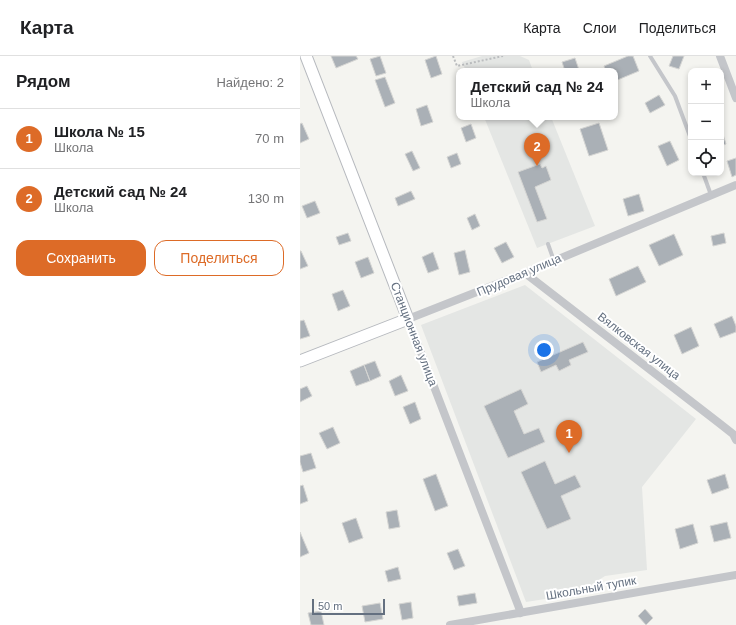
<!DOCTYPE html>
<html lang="ru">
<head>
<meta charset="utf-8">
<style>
	:root { --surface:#fff; --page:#f6f6f6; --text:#202124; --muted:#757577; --line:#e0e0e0; --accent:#dd6b27 }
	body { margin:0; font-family:Helvetica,sans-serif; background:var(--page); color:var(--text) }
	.controls { position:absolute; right:12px; top:12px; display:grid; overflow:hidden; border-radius:8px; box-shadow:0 2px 6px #0003 }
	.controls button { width:36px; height:36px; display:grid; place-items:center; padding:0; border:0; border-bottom:1px solid var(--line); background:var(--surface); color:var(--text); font:20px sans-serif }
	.scale { position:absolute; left:12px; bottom:10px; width:73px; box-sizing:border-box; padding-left:4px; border:2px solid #647080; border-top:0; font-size:11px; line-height:14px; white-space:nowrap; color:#647080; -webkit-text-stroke:3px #fff; paint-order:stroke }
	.you { position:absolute; left:244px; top:294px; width:14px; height:14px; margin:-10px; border:3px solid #fff; border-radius:50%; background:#1a73e8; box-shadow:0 0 0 6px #1a73e833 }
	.badge { display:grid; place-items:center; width:26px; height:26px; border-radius:50%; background:var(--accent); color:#fff; font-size:13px; font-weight:700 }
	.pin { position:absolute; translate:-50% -33px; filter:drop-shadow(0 1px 2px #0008) }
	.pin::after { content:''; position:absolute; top:21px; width:14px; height:12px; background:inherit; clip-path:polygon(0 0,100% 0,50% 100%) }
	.popup { position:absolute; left:156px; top:12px; width:162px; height:52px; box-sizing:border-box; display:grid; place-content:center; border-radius:8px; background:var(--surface); filter:drop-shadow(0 1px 3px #0005); font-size:13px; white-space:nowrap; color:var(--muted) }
	.popup b { font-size:15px; color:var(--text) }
	.popup::after { content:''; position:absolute; left:50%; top:100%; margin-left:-8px; border:8px solid transparent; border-top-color:var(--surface) }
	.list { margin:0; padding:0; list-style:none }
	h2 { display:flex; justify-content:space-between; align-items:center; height:52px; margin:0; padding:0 16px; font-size:17px }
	h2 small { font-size:13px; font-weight:400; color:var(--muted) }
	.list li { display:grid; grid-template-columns:26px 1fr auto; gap:12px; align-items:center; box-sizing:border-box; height:60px; padding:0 16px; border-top:1px solid var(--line) }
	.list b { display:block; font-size:15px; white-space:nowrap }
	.list p { margin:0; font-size:13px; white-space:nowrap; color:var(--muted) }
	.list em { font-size:13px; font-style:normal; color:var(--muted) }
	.actions { display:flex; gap:8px; padding:12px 16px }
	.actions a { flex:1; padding:9px 0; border:1px solid var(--accent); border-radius:12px; text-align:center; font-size:14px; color:var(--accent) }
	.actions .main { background:var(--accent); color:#fff }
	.icon { flex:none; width:22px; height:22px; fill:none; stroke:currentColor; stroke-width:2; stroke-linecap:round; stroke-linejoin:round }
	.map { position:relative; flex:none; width:436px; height:569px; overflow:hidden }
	header { display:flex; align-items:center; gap:24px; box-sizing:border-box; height:56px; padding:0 20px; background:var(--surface); border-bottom:1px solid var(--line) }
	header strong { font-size:19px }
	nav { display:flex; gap:22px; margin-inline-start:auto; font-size:14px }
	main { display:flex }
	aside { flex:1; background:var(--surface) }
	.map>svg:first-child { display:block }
	.built { fill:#e4e6e4 }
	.building { fill:#aab0b6; stroke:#d5d5d3 }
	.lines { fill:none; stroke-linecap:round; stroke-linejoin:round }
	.secondary-casing { stroke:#b6b9be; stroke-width:13 }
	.path { stroke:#bbbdbf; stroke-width:2; stroke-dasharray:2 2; stroke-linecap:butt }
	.service { stroke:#c4c6ca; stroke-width:4 }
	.minor { stroke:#c4c6ca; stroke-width:8 }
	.secondary { stroke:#fff; stroke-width:11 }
	.labels { text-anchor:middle; stroke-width:4; stroke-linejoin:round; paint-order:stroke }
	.street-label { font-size:12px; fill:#647080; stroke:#fff }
</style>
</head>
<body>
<header>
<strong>Карта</strong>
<nav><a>Карта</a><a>Слои</a><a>Поделиться</a></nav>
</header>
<main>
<aside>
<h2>Рядом<small>Найдено: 2</small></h2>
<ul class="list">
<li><span class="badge">1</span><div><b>Школа № 15</b><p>Школа</p></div><em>70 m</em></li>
<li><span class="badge">2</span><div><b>Детский сад № 24</b><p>Школа</p></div><em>130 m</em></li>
</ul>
<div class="actions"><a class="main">Сохранить</a><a>Поделиться</a></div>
</aside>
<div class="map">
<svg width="436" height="569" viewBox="0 0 436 569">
	<rect width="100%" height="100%" fill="#f4f4f0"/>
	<path class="built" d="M 182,0 L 220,0 L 229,4 L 233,15 L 166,15 L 162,6 Z
		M 184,61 L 251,61 L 295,170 L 237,192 Z
		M 225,229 L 396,363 L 342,431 L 347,514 L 305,520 L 277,538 L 226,546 L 121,269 Z"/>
	<path class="building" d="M 31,0 L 56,0 L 58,3 L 36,12 Z
		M 80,0 L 86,17 L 76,20 L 70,3 Z
		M 136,0 L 142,18 L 131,22 L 125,4 Z
		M 328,0 L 333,0 L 339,15 L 315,25 L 315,15 L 306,15 L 304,10 Z
		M 373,0 L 384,0 L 379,13 L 369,10 Z
		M 275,2 L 279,14 L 265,15 L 262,6 Z
		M 85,21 L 95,47 L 85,51 L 75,24 Z
		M 359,39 L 365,49 L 350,57 L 345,47 Z
		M 127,49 L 133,66 L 121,70 L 116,53 Z
		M 2,67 L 9,83 L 0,87 L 0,68 Z
		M 299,67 L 308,94 L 289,100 L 280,73 Z
		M 171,68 L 176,82 L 166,86 L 161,72 Z
		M 421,72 L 426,88 L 421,90 Z
		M 370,85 L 379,104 L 367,110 L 358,90 Z
		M 112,95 L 120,112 L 113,115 L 105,98 Z
		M 157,97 L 161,108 L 151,112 L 147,101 Z
		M 436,102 L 436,119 L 432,121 L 427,105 Z
		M 240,108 L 242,112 L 246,110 L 251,124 L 235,131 L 247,163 L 237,166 L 218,116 Z
		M 111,135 L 115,143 L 98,150 L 95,142 Z
		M 339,138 L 344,155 L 328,160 L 323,143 Z
		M 15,145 L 20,157 L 7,162 L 2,150 Z
		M 175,158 L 180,170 L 172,174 L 167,162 Z
		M 48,177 L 51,185 L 39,189 L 36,181 Z
		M 424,177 L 426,187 L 413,190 L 411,180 Z
		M 374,178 L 383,199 L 359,210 L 349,189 Z
		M 206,186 L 214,201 L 202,207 L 194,192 Z
		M 165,194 L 170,216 L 159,219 L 154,197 Z
		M 0,195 L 1,195 L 8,210 L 0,213 Z
		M 133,196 L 139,213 L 128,217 L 122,201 Z
		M 68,201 L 74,217 L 61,222 L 55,206 Z
		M 338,210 L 346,226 L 316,240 L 309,223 Z
		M 43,234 L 50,250 L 38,255 L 32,238 Z
		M 432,260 L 436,270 L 436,276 L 420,282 L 414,268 Z
		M 4,264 L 10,280 L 0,283 L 0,265 Z
		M 391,271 L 399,290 L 382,298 L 374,279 Z
		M 283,286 L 288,296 L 269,304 L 271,309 L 259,315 L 256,309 L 241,316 L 237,306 Z
		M 75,305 L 81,320 L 70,325 L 64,309 Z
		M 64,309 L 70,325 L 56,330 L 50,315 Z
		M 101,319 L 108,335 L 95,340 L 89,325 Z
		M 7,330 L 12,340 L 0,346 L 0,333 Z
		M 221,333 L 228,348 L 214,355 L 224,378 L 239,372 L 245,386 L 208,402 L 184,350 Z
		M 115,346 L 121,363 L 110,368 L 103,351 Z
		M 33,371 L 40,387 L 27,393 L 19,377 Z
		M 11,397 L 16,412 L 3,416 L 0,406 L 0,400 Z
		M 245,405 L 255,428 L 275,419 L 281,431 L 261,440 L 271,463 L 247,473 L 221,416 Z
		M 136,418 L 148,450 L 135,455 L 123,423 Z
		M 425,418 L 429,432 L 412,438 L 407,424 Z
		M 3,429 L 8,445 L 0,448 L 0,430 Z
		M 97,454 L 100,471 L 89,473 L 86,456 Z
		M 56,462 L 63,482 L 49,487 L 42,467 Z
		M 427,466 L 431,482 L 414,486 L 410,470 Z
		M 393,468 L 398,487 L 380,493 L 375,473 Z
		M 0,476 L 9,497 L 0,501 Z
		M 158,493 L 165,510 L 154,514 L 147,497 Z
		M 98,511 L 101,523 L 88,526 L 85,515 Z
		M 175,537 L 177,547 L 159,550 L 157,540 Z
		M 111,546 L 113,562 L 102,564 L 99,548 Z
		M 80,547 L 83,563 L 65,566 L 62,550 Z
		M 345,553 L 353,562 L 346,569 L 338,560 Z
		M 21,555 L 24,569 L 11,569 L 8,557 Z"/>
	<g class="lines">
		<defs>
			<path id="secondary" d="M 0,305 L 108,263 L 6,0"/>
		</defs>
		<use href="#secondary" class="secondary-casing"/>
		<path class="path" d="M 153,0 L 157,10 L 203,0"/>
		<path class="service" d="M 350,0 L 375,40 L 391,83
			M 403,117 L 411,139
			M 248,188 L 254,205"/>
		<path class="minor" d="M 420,0 L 436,42
			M 225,217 L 419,367 L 433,378 L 436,384
			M 221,557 L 108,263 L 225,217 L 436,129
			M 150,569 L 436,519"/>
		<use href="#secondary" class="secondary"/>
	</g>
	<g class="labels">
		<g class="street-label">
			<text transform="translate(219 219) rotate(-23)" y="4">Прудовая улица</text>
			<text transform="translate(114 278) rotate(69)" y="4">Станционная улица</text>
			<text transform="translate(339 290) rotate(38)" y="4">Вялковская улица</text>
			<text transform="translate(291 532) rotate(-10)" y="4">Школьный тупик</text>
		</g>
	</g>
</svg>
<div class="controls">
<button>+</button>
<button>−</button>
<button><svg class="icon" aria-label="locate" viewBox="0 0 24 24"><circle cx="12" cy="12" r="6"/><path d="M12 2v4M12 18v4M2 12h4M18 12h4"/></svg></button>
</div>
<div class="scale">50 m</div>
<div class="you"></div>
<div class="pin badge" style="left:269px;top:397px">1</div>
<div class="pin badge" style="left:237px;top:110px">2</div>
<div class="popup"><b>Детский сад № 24</b>Школа</div>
</div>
</main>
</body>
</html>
